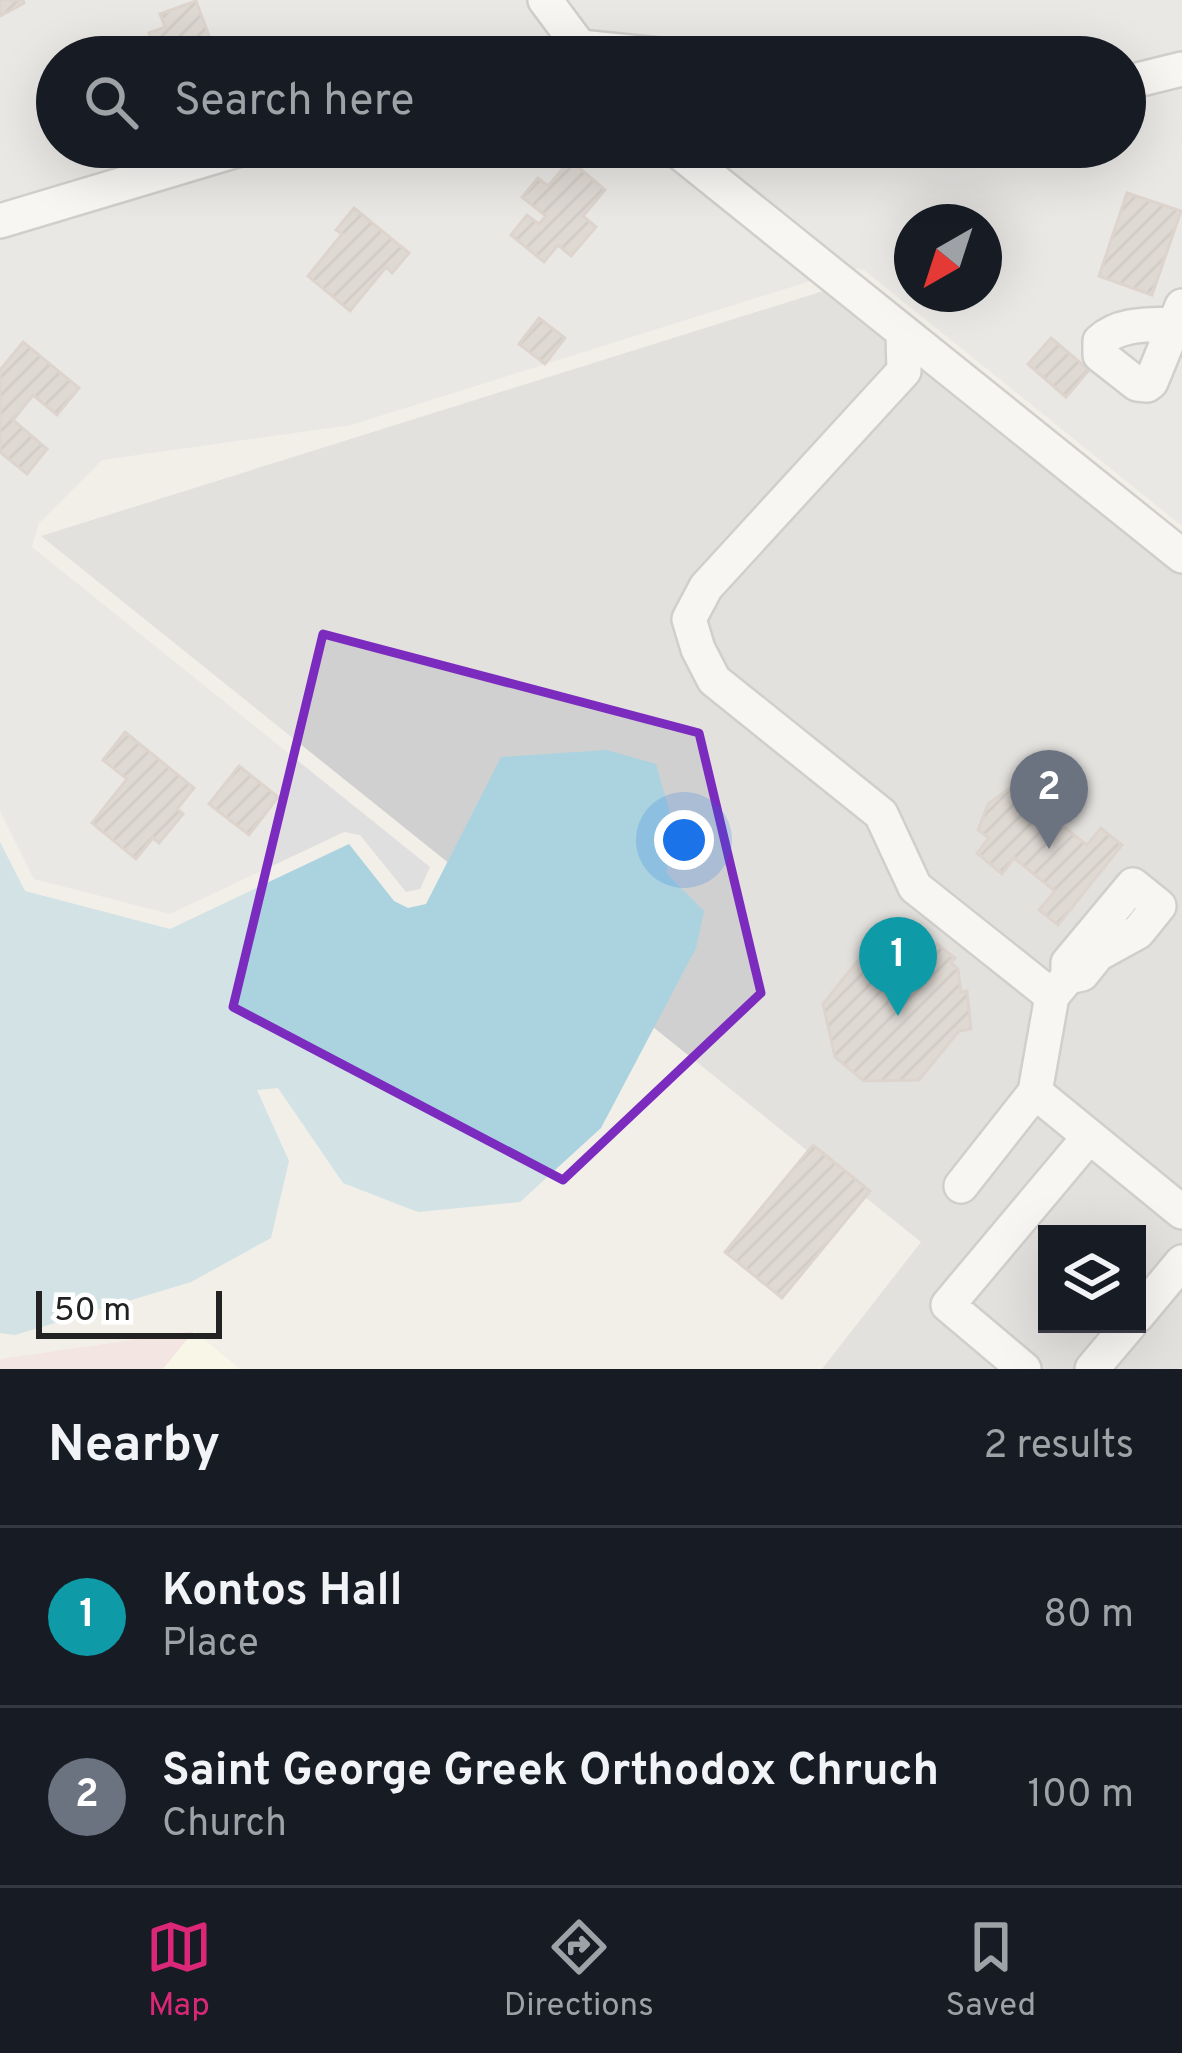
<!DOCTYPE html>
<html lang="en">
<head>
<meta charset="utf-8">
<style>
	:root { --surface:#171b24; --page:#242831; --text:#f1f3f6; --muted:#9ea1a6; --line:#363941; --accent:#db2777 }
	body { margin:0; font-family:Overpass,sans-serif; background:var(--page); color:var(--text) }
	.controls { position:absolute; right:36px; bottom:36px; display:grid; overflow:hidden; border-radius:0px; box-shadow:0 12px 48px #0002 }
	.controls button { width:108px; height:108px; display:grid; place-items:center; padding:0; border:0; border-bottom:3px solid var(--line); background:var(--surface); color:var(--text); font:60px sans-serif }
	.compass { position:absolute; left:894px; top:204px; width:108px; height:108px; border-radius:50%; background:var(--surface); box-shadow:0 12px 48px #0002; rotate:219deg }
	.scale { position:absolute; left:36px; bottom:30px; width:186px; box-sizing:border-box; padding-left:12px; border:6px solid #222; border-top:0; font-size:33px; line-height:42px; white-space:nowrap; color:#222; -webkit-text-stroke:9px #fff; paint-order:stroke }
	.you { position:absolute; left:684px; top:840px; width:42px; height:42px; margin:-30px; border:9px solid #fff; border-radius:50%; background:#1a73e8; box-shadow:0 0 0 18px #1a73e833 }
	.badge { display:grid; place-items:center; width:78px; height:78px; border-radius:50%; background:var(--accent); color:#fff; font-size:39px; font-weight:700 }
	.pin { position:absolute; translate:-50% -99px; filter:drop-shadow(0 3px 6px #0008) }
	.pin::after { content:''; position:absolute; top:63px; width:42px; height:36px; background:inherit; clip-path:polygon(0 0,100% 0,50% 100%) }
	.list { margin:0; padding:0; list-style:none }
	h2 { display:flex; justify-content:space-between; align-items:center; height:156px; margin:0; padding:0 48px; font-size:51px }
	h2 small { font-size:39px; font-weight:400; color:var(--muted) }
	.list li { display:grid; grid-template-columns:78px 1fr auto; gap:36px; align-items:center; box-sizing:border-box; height:180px; padding:0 48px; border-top:3px solid var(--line) }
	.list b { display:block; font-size:45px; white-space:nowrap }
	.list p { margin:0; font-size:39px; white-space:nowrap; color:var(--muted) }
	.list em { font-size:39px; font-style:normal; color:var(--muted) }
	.icon { flex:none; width:66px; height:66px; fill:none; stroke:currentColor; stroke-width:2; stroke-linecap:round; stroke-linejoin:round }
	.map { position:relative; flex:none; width:1182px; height:1369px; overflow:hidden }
	.search { position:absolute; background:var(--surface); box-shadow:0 12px 48px #0002; left:36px; right:36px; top:36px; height:132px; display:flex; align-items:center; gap:30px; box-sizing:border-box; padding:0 42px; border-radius:66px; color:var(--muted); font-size:45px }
	.sheet { height:516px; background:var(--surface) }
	nav { display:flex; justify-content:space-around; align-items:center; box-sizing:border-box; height:168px; border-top:3px solid var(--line); background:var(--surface); font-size:33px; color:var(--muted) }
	nav a { display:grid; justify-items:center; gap:6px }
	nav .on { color:var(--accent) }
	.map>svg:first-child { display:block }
	.residential { fill:#e0dfdf; fill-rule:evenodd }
	.commercial { fill:#f2dad9 }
	.education { fill:#ffffe5 }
	.religious { fill:#d0d0d0; fill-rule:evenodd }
	.water { fill:#aad3df }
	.building { fill:url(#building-hatch); stroke:#c4b6ab; stroke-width:3 }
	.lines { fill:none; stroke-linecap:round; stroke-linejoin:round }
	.minor-casing { stroke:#a9a9a9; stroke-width:38 }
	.minor { stroke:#fff; stroke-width:33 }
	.marked { fill:none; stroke:#7b2cbf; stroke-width:9; stroke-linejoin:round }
</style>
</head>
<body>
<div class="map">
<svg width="1182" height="1369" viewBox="0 0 1182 1369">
	<defs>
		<pattern id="building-hatch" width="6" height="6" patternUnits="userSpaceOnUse" patternTransform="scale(3)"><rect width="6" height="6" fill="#c7bfb8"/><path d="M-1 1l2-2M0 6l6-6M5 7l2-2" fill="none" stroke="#aba49e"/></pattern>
	</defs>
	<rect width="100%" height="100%" fill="#f2efe9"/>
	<path class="residential" d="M 0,0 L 1182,0 L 1182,56 L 1125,70 L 1125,57 L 805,57 L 583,34 L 501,57 L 57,57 L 57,147 L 201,147 L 0,207 Z
		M 1182,83 L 1182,526 L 864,270 L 852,268 L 351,425 L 102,460 L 39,523 L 32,547 L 430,867 L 420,889 L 406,892 L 360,835 L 344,832 L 170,914 L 34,879 L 0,811 L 0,235 L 293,147 L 1125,147 L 1125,97 ZM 912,222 L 984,222 L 984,294 L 912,294 Z"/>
	<path class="commercial" d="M 194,1331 L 163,1369 L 0,1369 L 0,1359 Z"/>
	<path class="education" d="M 194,1331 L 240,1369 L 163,1369 Z"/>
	<path class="religious" d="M 855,281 L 1182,544 L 1182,1367 L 1178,1369 L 822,1369 L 921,1242 L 41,536 ZM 1047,1234 L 1137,1234 L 1137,1324 L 1047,1324 Z"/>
	<path class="water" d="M 607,750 L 656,764 L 669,810 L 667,874 L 704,911 L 696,948 L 601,1128 L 520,1202 L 418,1212 L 343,1183 L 278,1088 L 257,1090 L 289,1161 L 271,1238 L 191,1282 L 15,1335 L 0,1333 L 0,842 L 25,891 L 170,929 L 349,844 L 394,901 L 408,908 L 426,904 L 501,757 Z"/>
	<path class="building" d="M 0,0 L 23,0 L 24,3 L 0,16 Z
		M 196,1 L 217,57 L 158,57 L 149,33 L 165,27 L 160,14 Z
		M 570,160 L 605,190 L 583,216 L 596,227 L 571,256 L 558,245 L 544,262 L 511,235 L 527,215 L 539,224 L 546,216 L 522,197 L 538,178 L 548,186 Z
		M 1127,193 L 1181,211 L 1152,295 L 1099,276 Z
		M 354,208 L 409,253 L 392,273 L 386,267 L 350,311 L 308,276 L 342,234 L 336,230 Z
		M 539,318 L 565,338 L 545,364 L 519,344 Z
		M 1051,338 L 1089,370 L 1066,397 L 1028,364 Z
		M 23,342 L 79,388 L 57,415 L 33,395 L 13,420 L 47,449 L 27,474 L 0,452 L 0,370 Z
		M 125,732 L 194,788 L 177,809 L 183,814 L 159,843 L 153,838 L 136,859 L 92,823 L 127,779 L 103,760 Z
		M 239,766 L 278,797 L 249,835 L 209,804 Z
		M 1036,780 L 1062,801 L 1050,816 L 1087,845 L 1101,828 L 1122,845 L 1058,925 L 1039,910 L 1055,891 L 1014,858 L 1002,874 L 977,853 L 989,838 L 978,830 L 988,804 L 1013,786 L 1024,795 Z
		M 902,938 L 905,944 L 923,941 L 932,949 L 937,944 L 955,958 L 951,963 L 958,969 L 961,992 L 967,991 L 971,1029 L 959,1031 L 919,1080 L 864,1081 L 835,1057 L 823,1004 L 864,953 L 864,940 Z
		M 813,1145 L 870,1191 L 782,1298 L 725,1252 Z"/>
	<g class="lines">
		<defs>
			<path id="minor" d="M 545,0 L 580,47
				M 547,57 L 580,47 L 679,57
				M 1125,83 L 1182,69
				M 673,147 L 1182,556
				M 0,221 L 247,147
				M 1175,324 C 1148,325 1120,323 1100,341 L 1100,355 L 1137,384 L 1147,385 L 1151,382 L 1182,306
				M 903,332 L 904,371 L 706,587 L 689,619 L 698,649 L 714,680 L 881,814 L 915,887 L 1052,996 L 1035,1092 L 1182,1212
				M 1052,996 L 1068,977 L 1082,974 L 1098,954 L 1138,932 L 1159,906 L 1133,885 L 1068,963 L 1068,977
				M 961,1186 L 1035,1092
				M 1137,1316 L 1182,1262
				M 1024,1369 L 948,1305 L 1089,1137
				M 1092,1369 L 1130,1324"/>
		</defs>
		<use href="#minor" class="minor-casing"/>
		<use href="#minor" class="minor"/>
	</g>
	<path d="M0 0H1182V1369H0ZM 323,634 L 699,733 L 761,993 L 563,1180 L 233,1007 Z" fill="#f2efe9" fill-opacity=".55" fill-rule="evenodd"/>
	<path class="marked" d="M 323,634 L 699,733 L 761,993 L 563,1180 L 233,1007 Z"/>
</svg>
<div class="controls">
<button><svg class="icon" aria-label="layers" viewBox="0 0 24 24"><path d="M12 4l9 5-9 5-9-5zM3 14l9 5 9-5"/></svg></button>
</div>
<svg class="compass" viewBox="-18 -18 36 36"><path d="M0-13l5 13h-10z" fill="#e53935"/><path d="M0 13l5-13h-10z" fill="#9ea1a6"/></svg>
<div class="scale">50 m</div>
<div class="you"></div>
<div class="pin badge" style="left:898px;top:1016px;background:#0f9aa8">1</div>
<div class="pin badge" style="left:1049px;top:849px;background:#6b7280">2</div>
<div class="search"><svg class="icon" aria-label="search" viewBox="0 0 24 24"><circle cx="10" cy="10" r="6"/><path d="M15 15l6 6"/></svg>Search here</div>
</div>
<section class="sheet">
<h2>Nearby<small>2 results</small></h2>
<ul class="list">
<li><span class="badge" style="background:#0f9aa8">1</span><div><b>Kontos Hall</b><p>Place</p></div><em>80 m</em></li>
<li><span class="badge" style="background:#6b7280">2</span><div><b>Saint George Greek Orthodox Chruch</b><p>Church</p></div><em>100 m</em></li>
</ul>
</section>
<nav>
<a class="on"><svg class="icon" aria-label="map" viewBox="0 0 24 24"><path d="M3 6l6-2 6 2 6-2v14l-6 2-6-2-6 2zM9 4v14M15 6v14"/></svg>Map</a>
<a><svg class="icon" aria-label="directions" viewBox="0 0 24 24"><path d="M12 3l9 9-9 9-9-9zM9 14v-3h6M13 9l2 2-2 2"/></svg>Directions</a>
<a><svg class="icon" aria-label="saved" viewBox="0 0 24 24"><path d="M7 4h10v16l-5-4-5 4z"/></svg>Saved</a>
</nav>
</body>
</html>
